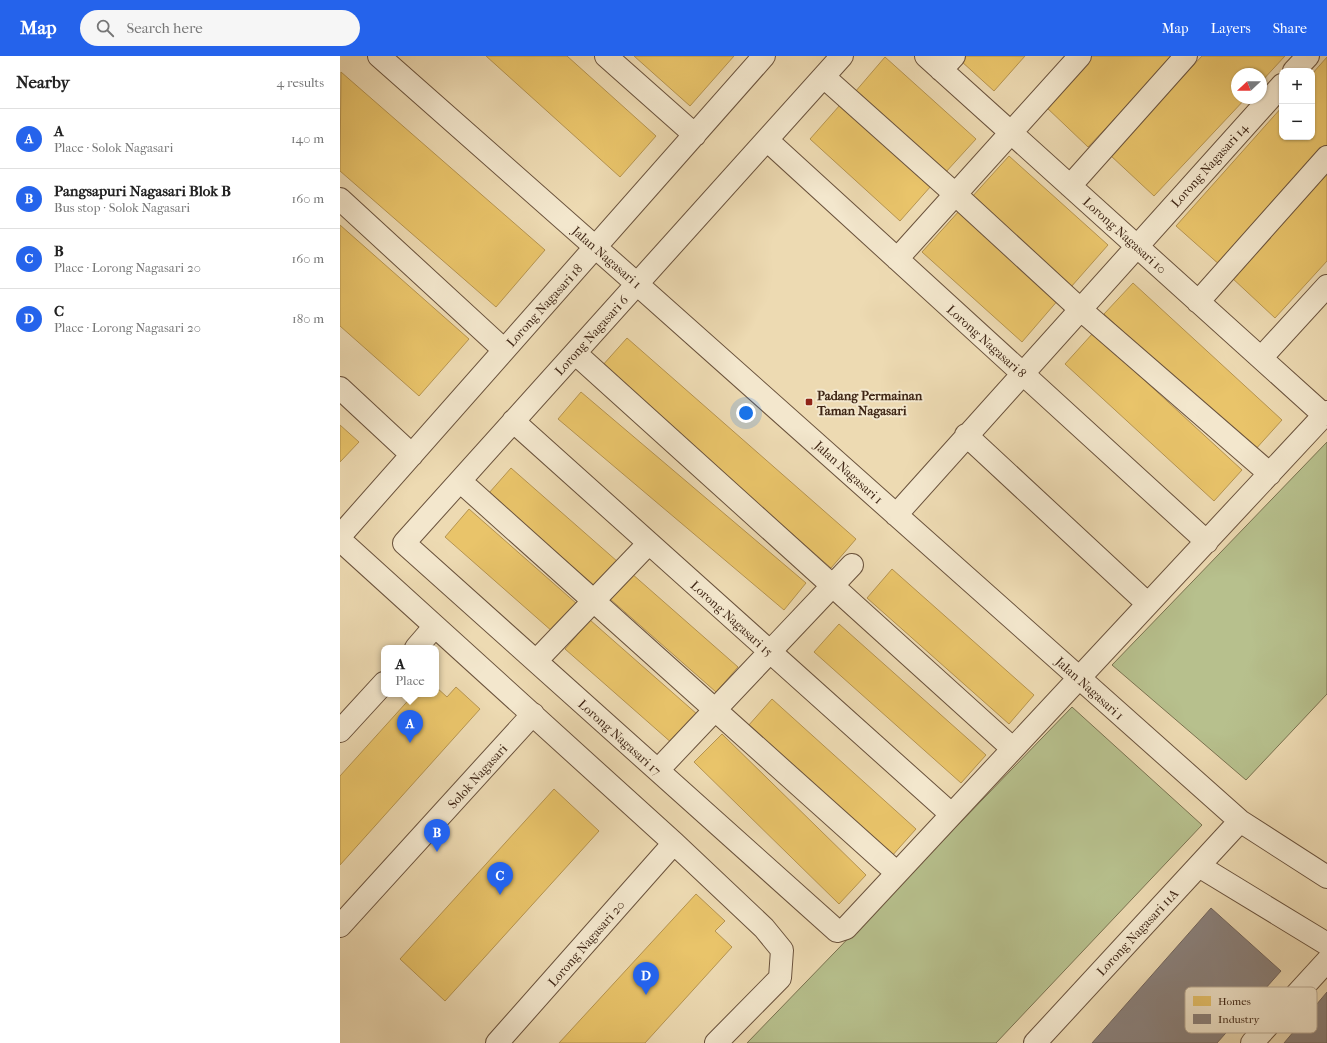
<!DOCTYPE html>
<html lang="en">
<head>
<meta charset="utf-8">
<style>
	:root { --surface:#fff; --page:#f6f6f6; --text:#222; --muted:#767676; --line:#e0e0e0; --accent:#2563eb }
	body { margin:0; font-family:"IM FELL French Canon",serif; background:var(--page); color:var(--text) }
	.controls { position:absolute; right:12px; top:12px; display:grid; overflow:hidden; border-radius:8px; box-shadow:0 1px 3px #0004 }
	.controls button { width:36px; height:36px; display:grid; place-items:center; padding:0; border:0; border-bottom:1px solid var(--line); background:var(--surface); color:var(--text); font:20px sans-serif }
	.compass { position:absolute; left:891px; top:12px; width:36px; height:36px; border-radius:50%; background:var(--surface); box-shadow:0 1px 3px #0004; rotate:248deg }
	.you { position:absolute; left:406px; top:357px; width:14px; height:14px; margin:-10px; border:3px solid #fff; border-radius:50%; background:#1a73e8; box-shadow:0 0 0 6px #1a73e833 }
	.badge { display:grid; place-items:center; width:26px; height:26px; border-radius:50%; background:var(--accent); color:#fff; font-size:13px; font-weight:700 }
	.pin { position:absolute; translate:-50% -33px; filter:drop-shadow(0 1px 2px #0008) }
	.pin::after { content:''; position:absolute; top:21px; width:14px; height:12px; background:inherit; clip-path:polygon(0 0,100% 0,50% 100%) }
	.popup { position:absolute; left:41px; top:589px; width:58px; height:52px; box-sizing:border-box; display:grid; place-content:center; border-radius:8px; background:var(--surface); filter:drop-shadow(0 1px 3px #0005); font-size:13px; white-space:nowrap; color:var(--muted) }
	.popup b { font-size:15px; color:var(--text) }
	.popup::after { content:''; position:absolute; left:50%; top:100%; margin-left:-8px; border:8px solid transparent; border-top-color:var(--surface) }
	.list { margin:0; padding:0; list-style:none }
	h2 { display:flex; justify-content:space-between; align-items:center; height:52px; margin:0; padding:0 16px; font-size:17px }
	h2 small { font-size:13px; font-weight:400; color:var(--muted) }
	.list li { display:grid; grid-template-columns:26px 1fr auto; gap:12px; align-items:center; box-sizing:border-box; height:60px; padding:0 16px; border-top:1px solid var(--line) }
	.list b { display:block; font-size:15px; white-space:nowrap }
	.list p { margin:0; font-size:13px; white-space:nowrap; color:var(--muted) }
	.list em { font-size:13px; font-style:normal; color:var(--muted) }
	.icon { flex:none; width:22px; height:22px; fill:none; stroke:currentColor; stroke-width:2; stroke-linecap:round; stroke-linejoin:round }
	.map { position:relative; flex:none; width:987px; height:987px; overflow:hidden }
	header { display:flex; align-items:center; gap:24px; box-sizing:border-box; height:56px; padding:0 20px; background:var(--accent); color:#fff }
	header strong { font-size:19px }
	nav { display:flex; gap:22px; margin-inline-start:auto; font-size:14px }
	.search { width:280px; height:36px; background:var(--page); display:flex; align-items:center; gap:10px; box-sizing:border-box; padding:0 14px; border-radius:22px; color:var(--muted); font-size:15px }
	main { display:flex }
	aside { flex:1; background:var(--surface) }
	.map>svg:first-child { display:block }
	.green { fill:#b7c08d; stroke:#7a7250 }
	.homes { fill:#e9c46a; stroke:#b69450 }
	.industry { fill:#8a817c; stroke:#73655d }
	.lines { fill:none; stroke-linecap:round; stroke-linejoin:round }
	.minor-casing { stroke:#6a523c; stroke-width:24 }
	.minor { stroke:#f3e7cd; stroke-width:22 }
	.poi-dot { fill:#8f2418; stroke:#f3e7cd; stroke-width:1.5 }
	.labels { text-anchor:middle; stroke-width:4; stroke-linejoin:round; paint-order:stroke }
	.street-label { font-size:13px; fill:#3e2514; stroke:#f3e7cd }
	.poi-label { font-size:13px; font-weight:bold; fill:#3e2514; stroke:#f3e7cd; text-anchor:start }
	.key { fill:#f3e7cd; stroke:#bdad96; stroke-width:1 }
	.key-label { font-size:11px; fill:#3e2514 }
</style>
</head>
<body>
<header>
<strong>Map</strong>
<div class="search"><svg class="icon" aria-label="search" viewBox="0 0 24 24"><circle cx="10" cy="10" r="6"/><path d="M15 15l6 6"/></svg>Search here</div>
<nav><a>Map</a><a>Layers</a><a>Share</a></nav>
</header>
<main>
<aside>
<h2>Nearby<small>4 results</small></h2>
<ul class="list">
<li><span class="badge">A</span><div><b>A</b><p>Place · Solok Nagasari</p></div><em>140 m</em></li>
<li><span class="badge">B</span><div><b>Pangsapuri Nagasari Blok B</b><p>Bus stop · Solok Nagasari</p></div><em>160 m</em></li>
<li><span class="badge">C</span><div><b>B</b><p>Place · Lorong Nagasari 20</p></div><em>160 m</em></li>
<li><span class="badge">D</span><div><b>C</b><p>Place · Lorong Nagasari 20</p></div><em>180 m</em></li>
</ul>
</aside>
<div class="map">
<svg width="987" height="987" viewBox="0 0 987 987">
	<rect width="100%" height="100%" fill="#eddab2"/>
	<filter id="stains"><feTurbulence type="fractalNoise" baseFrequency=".005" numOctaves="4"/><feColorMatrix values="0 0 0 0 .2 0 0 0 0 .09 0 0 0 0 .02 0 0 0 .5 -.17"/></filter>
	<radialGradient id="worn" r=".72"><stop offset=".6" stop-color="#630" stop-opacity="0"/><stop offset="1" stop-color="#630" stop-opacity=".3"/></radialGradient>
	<path class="green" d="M 987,386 L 987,638 L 906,724 L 772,609 Z
		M 732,651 L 862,769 L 656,987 L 407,987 Z"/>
	<path class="homes" d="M 146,0 L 227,0 L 316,80 L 280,121 Z
		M 294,0 L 394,0 L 350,50 Z
		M 626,0 L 685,0 L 654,35 L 621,5 Z
		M 751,0 L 834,0 L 748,91 L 705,50 Z
		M 862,0 L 945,0 L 921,26 L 921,18 L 897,18 L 897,42 L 906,42 L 814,140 L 770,99 Z
		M 545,1 L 636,83 L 605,117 L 515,36 Z
		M 987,1 L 987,92 L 881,210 L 836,170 L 942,51 L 942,81 L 972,81 L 972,18 Z
		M 1,16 L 205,194 L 156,251 L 0,115 Z
		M 500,49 L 591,130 L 560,165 L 470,83 Z
		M 669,100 L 768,189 L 731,231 L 631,142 Z
		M 987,114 L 987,205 L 935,262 L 891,221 Z
		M 620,154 L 719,243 L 682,286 L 582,196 Z
		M 0,169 L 129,283 L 79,340 L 0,270 Z
		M 793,227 L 942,364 L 914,395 L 764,258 Z
		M 753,277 L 902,414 L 874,445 L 725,308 Z
		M 287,282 L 516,483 L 491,512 L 262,310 Z
		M 241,336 L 466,527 L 444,554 L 218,363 Z
		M 0,369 L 19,386 L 0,406 Z
		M 171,412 L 278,506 L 256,531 L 149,437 Z
		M 129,453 L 237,548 L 213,576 L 105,481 Z
		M 552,513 L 694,639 L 669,668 L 527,542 Z
		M 291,517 L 398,611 L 376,636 L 269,542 Z
		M 250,564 L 358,659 L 333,688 L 225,593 Z
		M 499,568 L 646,699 L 621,727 L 474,596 Z
		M 96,631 L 107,641 L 116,631 L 140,653 L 0,809 L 0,720 L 74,638 L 96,638 Z
		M 432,643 L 576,773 L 551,801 L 408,670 Z
		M 382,678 L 526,819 L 499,848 L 354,706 Z
		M 214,733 L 259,775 L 105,945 L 60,903 Z
		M 356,838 L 385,865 L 375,875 L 392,891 L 305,987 L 219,987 Z"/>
	<path class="industry" d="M 871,852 L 941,915 L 877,987 L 752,987 Z
		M 987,936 L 987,987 L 944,987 Z"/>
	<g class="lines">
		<defs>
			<path id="minor" d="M 39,0 L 297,228 L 900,765 L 987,821
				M 266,0 L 355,79
				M 502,0 L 64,487 L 497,875 L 506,872 L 987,356
				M 586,0 L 984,359
				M 601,14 L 614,0
				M 954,15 L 968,0
				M 484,21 L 615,138 L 740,253 L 930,418
				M 427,84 L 867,486
				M 730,130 L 846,0
				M 0,143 L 164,294
				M 557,203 L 740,0
				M 858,246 L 987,101
				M 235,297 L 672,692
				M 921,302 L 987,230
				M 0,332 L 72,399
				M 173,365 L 611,758
				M 626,379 L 808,548
				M 120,425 L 557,817
				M 556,459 L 942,29
				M 0,480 L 424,0
				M 0,484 L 334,787 L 424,872 L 442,894 L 440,922 L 376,987
				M 76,592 L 95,570
				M 196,605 L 309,487
				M 0,675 L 44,627
				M 318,714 L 512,509
				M 859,810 L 987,888
				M 0,870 L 193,658
				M 157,987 L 334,787
				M 695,987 L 900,765
				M 912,987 L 987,905"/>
		</defs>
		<use href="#minor" class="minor-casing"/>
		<use href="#minor" class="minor"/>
	</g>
	<rect class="poi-dot" x="465" y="342" width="8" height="8" rx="2"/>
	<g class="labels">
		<g class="street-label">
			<text transform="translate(869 109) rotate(-48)" y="5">Lorong Nagasari 14</text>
			<text transform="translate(785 179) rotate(42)" y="5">Lorong Nagasari 10</text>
			<text transform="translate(267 201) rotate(41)" y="5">Jalan Nagasari 1</text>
			<text transform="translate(204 249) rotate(-48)" y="5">Lorong Nagasari 18</text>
			<text transform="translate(251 279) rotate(-48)" y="5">Lorong Nagasari 6</text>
			<text transform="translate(647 285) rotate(42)" y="5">Lorong Nagasari 8</text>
			<text transform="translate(509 416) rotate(42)" y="5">Jalan Nagasari 1</text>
			<text transform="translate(392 562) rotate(42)" y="5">Lorong Nagasari 15</text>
			<text transform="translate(750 632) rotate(42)" y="5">Jalan Nagasari 1</text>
			<text transform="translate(280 681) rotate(42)" y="5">Lorong Nagasari 17</text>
			<text transform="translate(137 720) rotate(-48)" y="5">Solok Nagasari</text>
			<text transform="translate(797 876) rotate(-47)" y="5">Lorong Nagasari 11A</text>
			<text transform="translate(246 887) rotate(-49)" y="5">Lorong Nagasari 20</text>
		</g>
		<g class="poi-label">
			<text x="477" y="344">Padang Permainan<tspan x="477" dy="15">Taman Nagasari</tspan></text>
		</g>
	</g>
	<rect x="845" y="931" width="132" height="46" rx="6" class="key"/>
	<rect x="853" y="940" width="18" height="10" fill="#e9c46a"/>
	<rect x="853" y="958" width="18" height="10" fill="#8a817c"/>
	<g class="key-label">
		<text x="878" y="949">Homes</text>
		<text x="878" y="967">Industry</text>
	</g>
	<rect width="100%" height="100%" filter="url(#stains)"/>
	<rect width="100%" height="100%" fill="url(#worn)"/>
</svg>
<div class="controls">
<button>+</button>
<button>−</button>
</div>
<svg class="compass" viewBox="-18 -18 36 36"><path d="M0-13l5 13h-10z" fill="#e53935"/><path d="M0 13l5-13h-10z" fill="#767676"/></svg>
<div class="you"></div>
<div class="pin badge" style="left:70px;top:687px">A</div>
<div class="popup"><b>A</b>Place</div>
<div class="pin badge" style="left:97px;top:796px">B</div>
<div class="pin badge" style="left:160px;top:839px">C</div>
<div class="pin badge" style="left:306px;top:939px">D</div>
</div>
</main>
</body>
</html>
